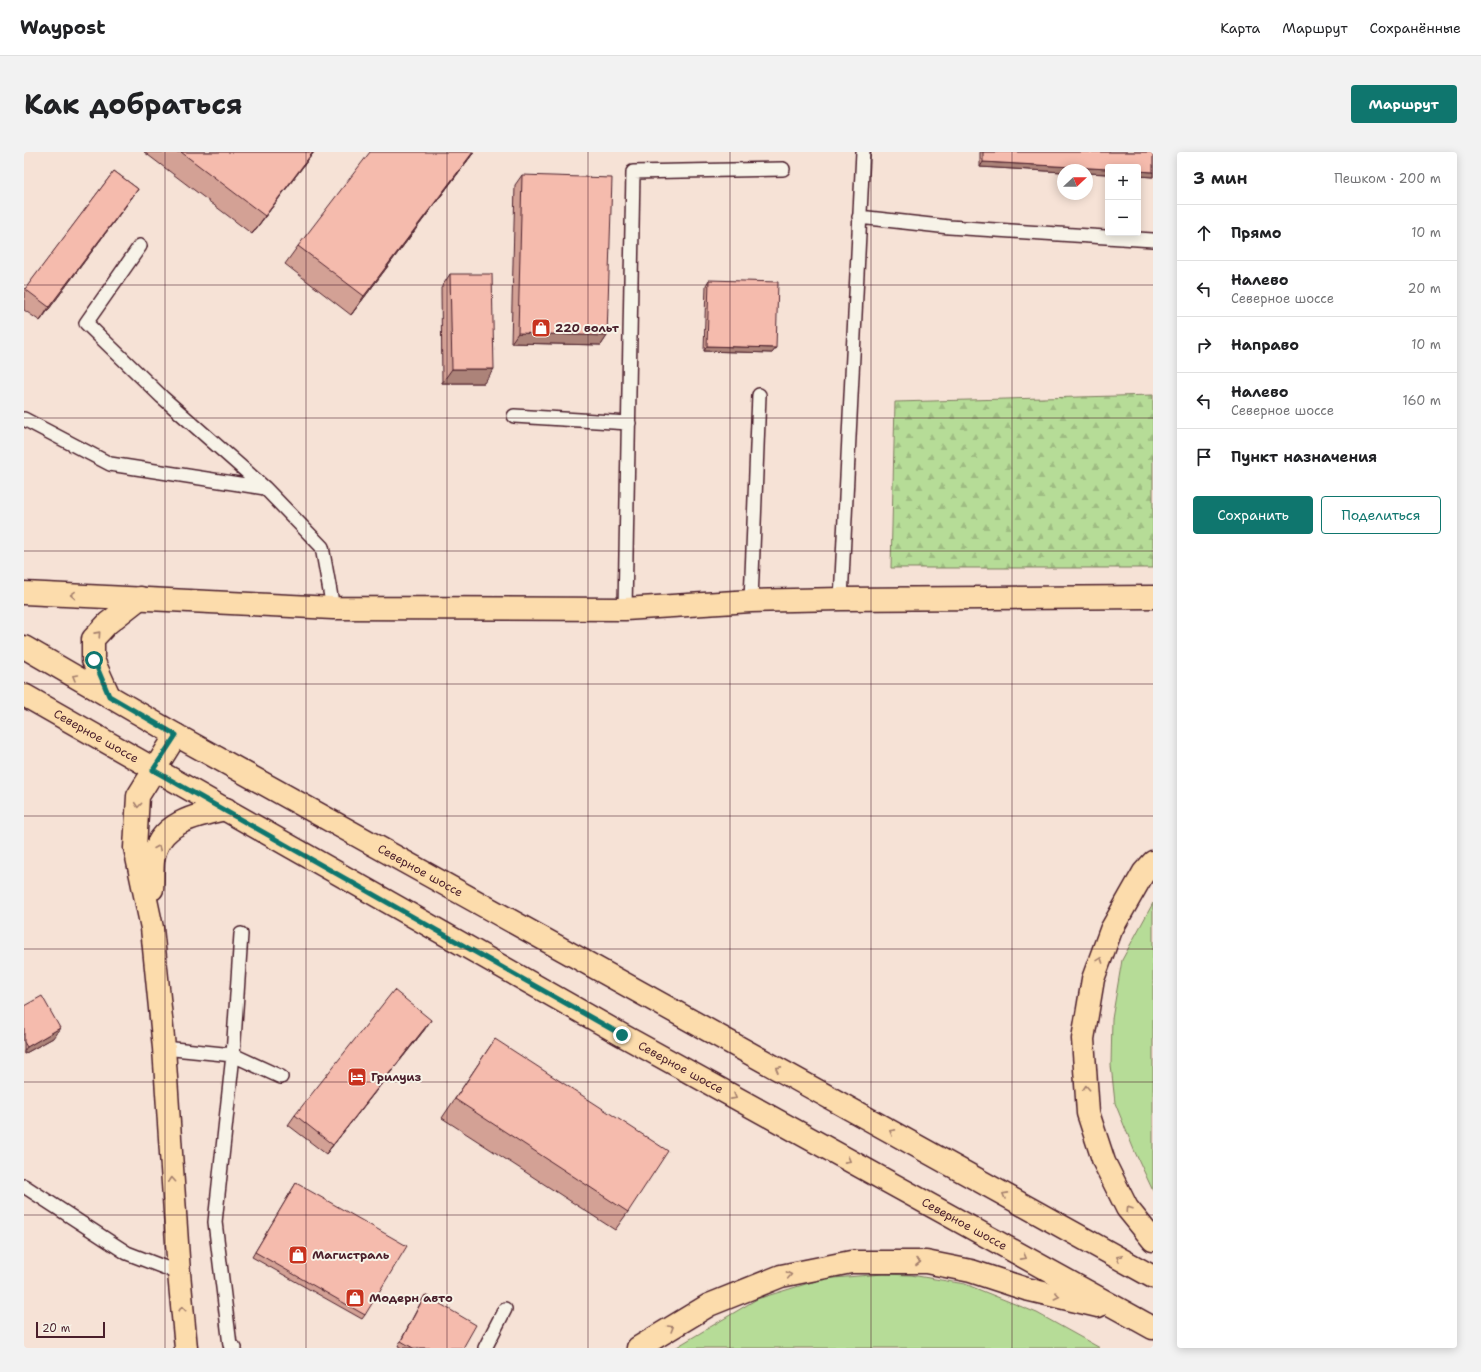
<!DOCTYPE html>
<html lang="ru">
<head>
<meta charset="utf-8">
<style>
	:root { --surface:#fff; --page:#f2f2f2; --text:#202124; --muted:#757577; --line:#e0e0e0; --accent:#0f766e }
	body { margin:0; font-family:"Shantell Sans",sans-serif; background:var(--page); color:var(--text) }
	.controls { position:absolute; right:12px; top:12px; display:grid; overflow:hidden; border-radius:4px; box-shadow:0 2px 10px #0003 }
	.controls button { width:36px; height:36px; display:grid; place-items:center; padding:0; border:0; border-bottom:1px solid var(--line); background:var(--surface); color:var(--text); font:20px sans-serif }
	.compass { position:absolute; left:1033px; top:12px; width:36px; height:36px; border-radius:50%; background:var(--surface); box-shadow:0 2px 10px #0003; rotate:68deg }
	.scale { position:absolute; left:12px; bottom:10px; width:69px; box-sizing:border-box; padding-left:4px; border:2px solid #4a1f2b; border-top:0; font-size:11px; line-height:14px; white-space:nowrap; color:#4a1f2b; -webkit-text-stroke:3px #f7f3e8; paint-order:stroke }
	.stop { position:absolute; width:12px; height:12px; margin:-9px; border:3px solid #0f766e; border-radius:50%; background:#fff }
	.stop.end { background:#0f766e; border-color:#fff; box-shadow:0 1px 4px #0008 }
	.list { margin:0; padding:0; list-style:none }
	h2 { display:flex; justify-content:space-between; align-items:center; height:52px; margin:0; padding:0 16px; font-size:17px }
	h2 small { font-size:13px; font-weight:400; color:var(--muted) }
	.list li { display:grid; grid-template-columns:26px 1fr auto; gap:12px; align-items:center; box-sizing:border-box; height:56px; padding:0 16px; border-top:1px solid var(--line) }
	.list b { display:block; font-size:15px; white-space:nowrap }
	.list p { margin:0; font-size:13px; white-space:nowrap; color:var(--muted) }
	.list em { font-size:13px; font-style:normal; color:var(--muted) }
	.actions { display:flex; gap:8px; padding:12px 16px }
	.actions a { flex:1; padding:9px 0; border:1px solid var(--accent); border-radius:4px; text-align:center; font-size:14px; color:var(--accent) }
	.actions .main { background:var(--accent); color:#fff }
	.icon { flex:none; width:22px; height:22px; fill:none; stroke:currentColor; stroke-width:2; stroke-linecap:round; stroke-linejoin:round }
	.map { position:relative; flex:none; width:1129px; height:1196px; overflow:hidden; border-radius:4px }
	header { display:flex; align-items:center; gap:24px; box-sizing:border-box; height:56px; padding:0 20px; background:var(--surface); border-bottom:1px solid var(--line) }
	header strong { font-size:19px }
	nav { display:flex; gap:22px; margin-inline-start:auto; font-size:14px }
	.intro { display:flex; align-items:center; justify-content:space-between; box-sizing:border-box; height:96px; padding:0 24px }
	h1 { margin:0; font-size:28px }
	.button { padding:10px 18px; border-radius:4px; background:var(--accent); color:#fff; font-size:14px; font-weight:700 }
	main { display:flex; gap:24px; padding:0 24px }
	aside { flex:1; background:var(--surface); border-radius:4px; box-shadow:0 2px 10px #0003 }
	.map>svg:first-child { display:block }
	.grass { fill:#b6dc97; stroke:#807e61 }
	.forest { fill:url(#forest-firs); stroke:#807e61 }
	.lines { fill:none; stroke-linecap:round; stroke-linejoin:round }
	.lane-casing { stroke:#4a1f2b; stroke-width:16 }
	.primary-casing { stroke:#4a1f2b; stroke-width:25 }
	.lane { stroke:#f7f3e8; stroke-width:13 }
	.primary { stroke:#fcdcac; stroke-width:22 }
	.wall { fill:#d3a195; stroke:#4a1f2b }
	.shaded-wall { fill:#ac8379; stroke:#4a1f2b }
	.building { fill:#f5bbad; stroke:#4a1f2b }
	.oneway { stroke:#a37e6c }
	.route { stroke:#0f766e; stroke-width:5 }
	.grid { fill:none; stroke:#4a1f2b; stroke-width:1; stroke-opacity:0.55 }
	.labels { text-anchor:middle; stroke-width:4; stroke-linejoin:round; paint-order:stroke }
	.poi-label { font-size:12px; font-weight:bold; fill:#4a1f2b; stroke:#f7f3e8; text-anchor:start }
	.street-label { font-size:12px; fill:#4a1f2b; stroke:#f7f3e8 }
</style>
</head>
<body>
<header>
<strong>Waypost</strong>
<nav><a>Карта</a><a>Маршрут</a><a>Сохранённые</a></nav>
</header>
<div class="intro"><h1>Как добраться</h1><a class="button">Маршрут</a></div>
<main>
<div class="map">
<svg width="1129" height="1196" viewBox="0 0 1129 1196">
	<defs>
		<pattern id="forest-firs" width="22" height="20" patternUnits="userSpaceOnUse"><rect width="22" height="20" fill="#b6dc97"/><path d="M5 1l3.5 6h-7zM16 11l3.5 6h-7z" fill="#9ebc82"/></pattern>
	</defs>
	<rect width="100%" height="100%" fill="#f6e2d6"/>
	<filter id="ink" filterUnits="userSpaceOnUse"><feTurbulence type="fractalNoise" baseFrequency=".025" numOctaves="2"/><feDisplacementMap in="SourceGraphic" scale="8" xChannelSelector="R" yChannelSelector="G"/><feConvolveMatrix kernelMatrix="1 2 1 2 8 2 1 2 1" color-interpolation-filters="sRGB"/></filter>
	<g filter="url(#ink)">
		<path class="grass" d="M 1129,751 L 1129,1039 L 1110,998 L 1091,951 L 1087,913 L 1088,867 L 1098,808 Z
			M 859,1122 L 887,1123 L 941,1132 L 1013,1161 L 1076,1196 L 651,1196 L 733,1147 L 798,1127 Z"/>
		<path class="forest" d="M 1129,243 L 1129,416 L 867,416 L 871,250 Z"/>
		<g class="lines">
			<defs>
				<path id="lane" d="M 835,65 L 925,75 L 1129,88
					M 116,94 L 62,171 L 138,245 L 241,336
					M 490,264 L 605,271
					M 0,267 L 86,312 L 241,336 L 298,395 L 309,456
					M 817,447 L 839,0
					M 727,449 L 735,243
					M 601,457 L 609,20 L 759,17
					M 140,896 L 209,903 L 257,925
					M 0,1034 L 103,1101 L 155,1121
					M 211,1196 L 206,1193 L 191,1070 L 209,903 L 217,782
					M 461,1196 L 481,1157"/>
				<g id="primary">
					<path d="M 0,441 L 309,456 L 601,457 L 727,449 L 817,447 L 1129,445"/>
					<path id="s1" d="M 0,495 L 152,583 L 1129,1125"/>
					<path id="s2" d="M 0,543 L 598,883 L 1129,1176"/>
					<path d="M 85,544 L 69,508 L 69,487 L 84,471 L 116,446"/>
					<path d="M 152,583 L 114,644 L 111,696 L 128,776 L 140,896 L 155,1121 L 162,1196"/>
					<path d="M 1129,710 L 1120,720 L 1087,778 L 1069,827 L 1059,887 L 1064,961 L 1080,1010 L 1103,1056 L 1129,1088"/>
					<path d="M 128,737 C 129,727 128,718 129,709 C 133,671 172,663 202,657"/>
					<path d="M 614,1196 L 685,1153 L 757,1124 L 827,1110 L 902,1110 L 947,1119 L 1002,1137 L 1074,1154"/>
				</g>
			</defs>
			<use href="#lane" class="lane-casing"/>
			<use href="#primary" class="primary-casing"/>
			<use href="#lane" class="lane"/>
			<use href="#primary" class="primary"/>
		</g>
		<path class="wall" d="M 120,0 L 290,0 L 228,82 Z
			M 450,0 L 438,16 L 327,163 L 261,112 L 274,94 Z
			M 956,0 L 1129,0 L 1129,25 L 1114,24 L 1114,15 L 1084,15 L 1084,22 L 1063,21 L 1039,18 L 1039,20 L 956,15 Z
			M 90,19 L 114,37 L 104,51 L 16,169 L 0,158 L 0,139 Z
			M 498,23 L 583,184 L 577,193 L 487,191 L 491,33 Z
			M 426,122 L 460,231 L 418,231 L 417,136 Z
			M 685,128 L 752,196 L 748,201 L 680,199 L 682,133 Z
			M 0,854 L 29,886 L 0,902 Z
			M 401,877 L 302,1002 L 264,973 L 271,963 Z
			M 471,887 L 604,1060 L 591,1078 L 418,966 Z
			M 272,1031 L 341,1163 L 338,1167 L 228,1105 Z
			M 401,1143 L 439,1196 L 378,1196 L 374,1194 L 398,1148 Z"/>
		<path class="shaded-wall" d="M 289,0 L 290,0 L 228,82 L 241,64 Z
			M 450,0 L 438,16 L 327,163 L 340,144 Z
			M 959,10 L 1084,17 L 1084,22 L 1063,21 L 1063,18 L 1039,18 L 1039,20 L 956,15 Z
			M 1114,19 L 1129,20 L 1129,25 L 1114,24 Z
			M 114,37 L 104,51 L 16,169 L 25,155 Z
			M 494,181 L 583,184 L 577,193 L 487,191 Z
			M 683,194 L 752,196 L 748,201 L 680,199 Z
			M 428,217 L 470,217 L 460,231 L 418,231 Z
			M 407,868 L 401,877 L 302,1002 L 309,993 Z
			M 36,876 L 29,886 L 0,902 L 0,899 L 3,895 Z"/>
		<path class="building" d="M 157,0 L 289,0 L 241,64 Z
			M 346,0 L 449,0 L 340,144 L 274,94 Z
			M 959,0 L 1129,0 L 1129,20 L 1114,19 L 1114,15 L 1084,15 L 1084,17 L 959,10 Z
			M 90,19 L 114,37 L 25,155 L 1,137 Z
			M 498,23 L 588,26 L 583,184 L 494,181 Z
			M 426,122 L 468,122 L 470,217 L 428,217 Z
			M 685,128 L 754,130 L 752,196 L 683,194 Z
			M 370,838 L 407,868 L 309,993 L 271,963 Z
			M 18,844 L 36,876 L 3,895 L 0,890 L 0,854 Z
			M 471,887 L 644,999 L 604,1060 L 431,947 Z
			M 272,1031 L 383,1094 L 341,1163 L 231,1100 Z
			M 401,1143 L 452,1173 L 439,1196 L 389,1196 L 377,1189 Z"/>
		<defs><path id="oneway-chevron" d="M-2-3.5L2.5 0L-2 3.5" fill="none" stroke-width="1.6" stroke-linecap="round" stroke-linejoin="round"/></defs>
		<g class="oneway">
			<use href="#oneway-chevron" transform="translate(49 443) rotate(-178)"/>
			<use href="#oneway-chevron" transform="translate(74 482) rotate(-48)"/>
			<use href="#oneway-chevron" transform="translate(51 525) rotate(-150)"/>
			<use href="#oneway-chevron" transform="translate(114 653) rotate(95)"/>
			<use href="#oneway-chevron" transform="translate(134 696) rotate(-67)"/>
			<use href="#oneway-chevron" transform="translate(1076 808) rotate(-70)"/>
			<use href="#oneway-chevron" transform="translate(754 917) rotate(-151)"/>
			<use href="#oneway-chevron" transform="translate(1062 936) rotate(-93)"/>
			<use href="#oneway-chevron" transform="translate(710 945) rotate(29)"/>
			<use href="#oneway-chevron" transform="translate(868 980) rotate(-151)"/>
			<use href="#oneway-chevron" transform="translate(824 1008) rotate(29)"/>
			<use href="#oneway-chevron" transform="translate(148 1028) rotate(-94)"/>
			<use href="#oneway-chevron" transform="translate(981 1043) rotate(-151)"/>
			<use href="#oneway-chevron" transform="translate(1105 1057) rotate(-124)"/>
			<use href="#oneway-chevron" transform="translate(1000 1105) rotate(29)"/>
			<use href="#oneway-chevron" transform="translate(1095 1106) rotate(-151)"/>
			<use href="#oneway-chevron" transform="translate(894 1110)"/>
			<use href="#oneway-chevron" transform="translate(765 1123) rotate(-11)"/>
			<use href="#oneway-chevron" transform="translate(1033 1144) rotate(13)"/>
			<use href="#oneway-chevron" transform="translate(158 1157) rotate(-96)"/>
			<use href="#oneway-chevron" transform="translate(647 1176) rotate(-31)"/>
		</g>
	</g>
	<g class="lines" filter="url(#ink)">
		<path class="route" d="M 70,508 L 85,544 L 152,583 L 129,618 L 598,883"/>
	</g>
	<path class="grid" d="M 141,0 L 141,1196M 282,0 L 282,1196M 423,0 L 423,1196M 564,0 L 564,1196M 706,0 L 706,1196M 847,0 L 847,1196M 988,0 L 988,1196M 0,133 L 1129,133M 0,266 L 1129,266M 0,399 L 1129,399M 0,532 L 1129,532M 0,664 L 1129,664M 0,797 L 1129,797M 0,930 L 1129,930M 0,1063 L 1129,1063"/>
	<defs>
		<symbol id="shop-square" viewBox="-11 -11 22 22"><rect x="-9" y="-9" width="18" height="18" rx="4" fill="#c8321e" stroke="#f7f3e8"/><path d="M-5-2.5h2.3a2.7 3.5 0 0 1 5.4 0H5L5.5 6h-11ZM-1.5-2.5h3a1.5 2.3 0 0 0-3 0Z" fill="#fff"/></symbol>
		<symbol id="hotel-square" viewBox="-11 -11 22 22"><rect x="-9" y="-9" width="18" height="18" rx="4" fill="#c8321e" stroke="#f7f3e8"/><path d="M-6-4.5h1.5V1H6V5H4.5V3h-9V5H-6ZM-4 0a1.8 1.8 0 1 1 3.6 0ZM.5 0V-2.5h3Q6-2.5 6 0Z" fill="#fff"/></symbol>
	</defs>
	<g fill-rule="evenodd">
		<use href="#shop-square" x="506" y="165" width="22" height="22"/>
		<use href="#hotel-square" x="322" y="914" width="22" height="22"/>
		<use href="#shop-square" x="263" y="1092" width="22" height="22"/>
		<use href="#shop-square" x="320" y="1135" width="22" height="22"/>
	</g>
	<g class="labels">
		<g class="poi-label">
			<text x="531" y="180">220 вольт</text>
			<text x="347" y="929">Грилуиз</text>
			<text x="288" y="1107">Магистраль</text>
			<text x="345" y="1150">Модерн авто</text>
		</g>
		<g class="street-label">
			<text dy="4" stroke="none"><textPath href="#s2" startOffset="83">Северное шоссе</textPath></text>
			<text dy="4" stroke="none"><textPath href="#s1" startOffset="455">Северное шоссе</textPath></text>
			<text dy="4" stroke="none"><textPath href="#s2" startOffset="755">Северное шоссе</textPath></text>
			<text dy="4" stroke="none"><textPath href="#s2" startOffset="1079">Северное шоссе</textPath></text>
		</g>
	</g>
</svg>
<div class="controls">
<button>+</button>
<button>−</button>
</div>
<svg class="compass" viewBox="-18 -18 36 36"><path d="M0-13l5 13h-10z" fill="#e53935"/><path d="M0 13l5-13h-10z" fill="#757577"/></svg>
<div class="scale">20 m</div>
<div class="stop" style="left:70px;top:508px"></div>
<div class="stop end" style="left:598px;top:883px"></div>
</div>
<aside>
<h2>3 мин<small>Пешком · 200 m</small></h2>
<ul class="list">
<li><svg class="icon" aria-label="ahead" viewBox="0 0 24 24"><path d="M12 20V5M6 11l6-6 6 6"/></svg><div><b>Прямо</b></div><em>10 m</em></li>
<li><svg class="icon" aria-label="left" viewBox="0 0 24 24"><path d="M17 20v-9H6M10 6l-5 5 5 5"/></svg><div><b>Налево</b><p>Северное шоссе</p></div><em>20 m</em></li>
<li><svg class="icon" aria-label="right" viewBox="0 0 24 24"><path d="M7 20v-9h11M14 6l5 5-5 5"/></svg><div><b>Направо</b></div><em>10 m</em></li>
<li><svg class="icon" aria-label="left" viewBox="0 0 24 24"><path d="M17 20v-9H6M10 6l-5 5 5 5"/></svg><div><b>Налево</b><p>Северное шоссе</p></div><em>160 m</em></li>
<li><svg class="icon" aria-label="arrive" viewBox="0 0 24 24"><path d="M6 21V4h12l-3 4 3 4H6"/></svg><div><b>Пункт назначения</b></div></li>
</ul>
<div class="actions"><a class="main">Сохранить</a><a>Поделиться</a></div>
</aside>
</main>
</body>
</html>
